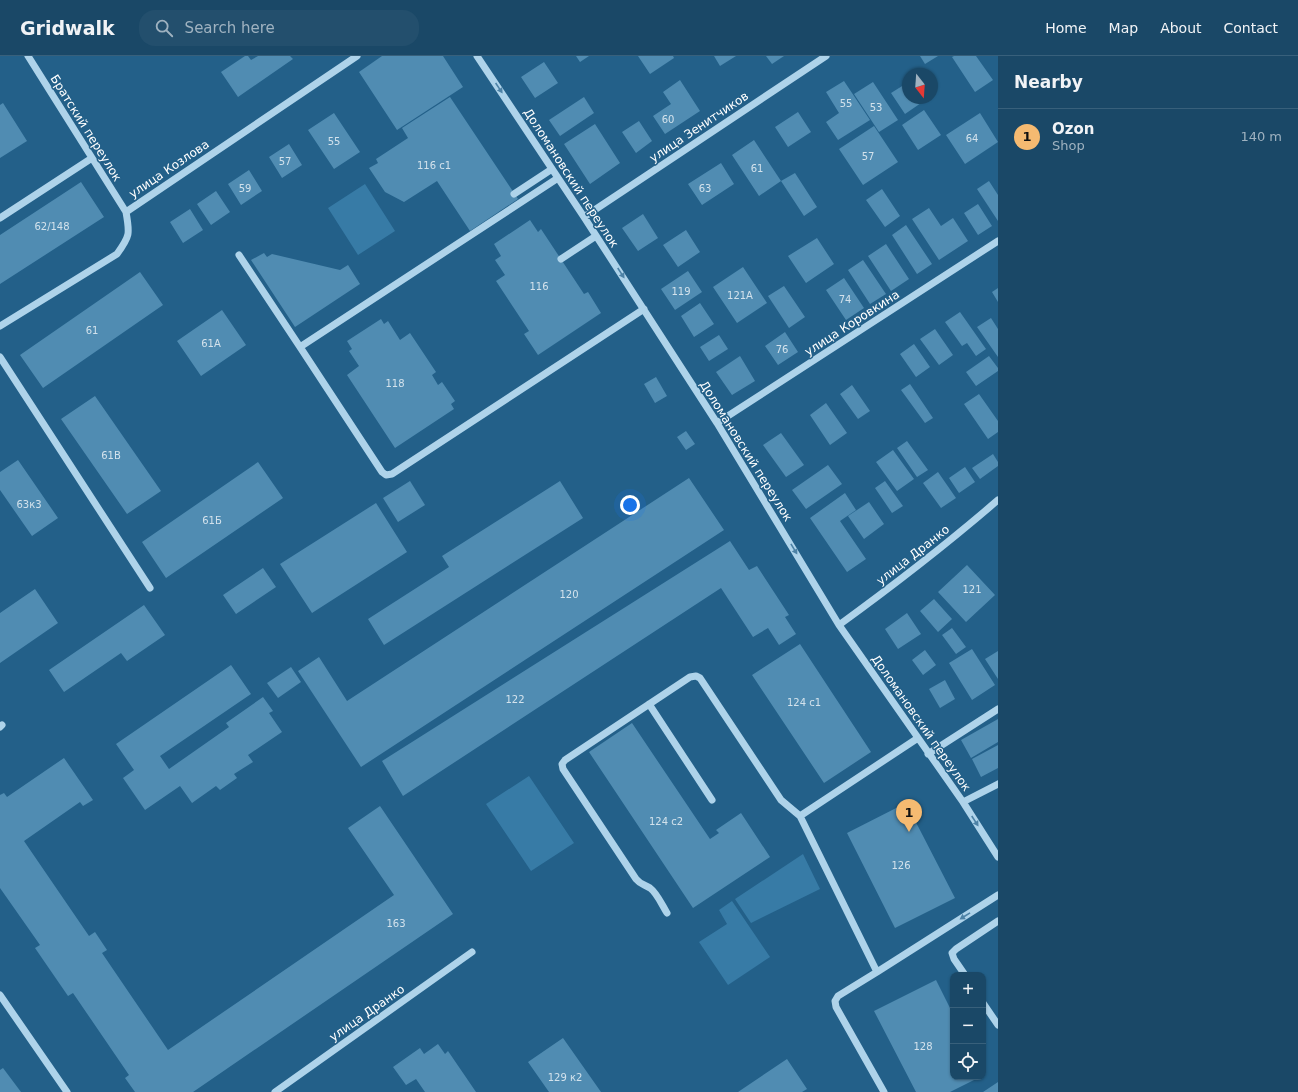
<!DOCTYPE html>
<html lang="en">
<head>
<meta charset="utf-8">
<style>
	:root { --surface:#1a4867; --page:#234f6d; --text:#f1f3f6; --muted:#9fb2c0; --line:#38607b; --accent:#f5ba71 }
	body { margin:0; font-family:"DejaVu Sans",sans-serif; background:var(--page); color:var(--text) }
	.controls { position:absolute; right:12px; bottom:12px; display:grid; overflow:hidden; border-radius:8px; box-shadow:0 1px 3px #0004 }
	.controls button { width:36px; height:36px; display:grid; place-items:center; padding:0; border:0; border-bottom:1px solid var(--line); background:var(--surface); color:var(--text); font:20px sans-serif }
	.compass { position:absolute; left:902px; top:12px; width:36px; height:36px; border-radius:50%; background:var(--surface); box-shadow:0 1px 3px #0004; rotate:163deg }
	.you { position:absolute; left:630px; top:449px; width:14px; height:14px; margin:-10px; border:3px solid #fff; border-radius:50%; background:#1a73e8; box-shadow:0 0 0 6px #1a73e833 }
	.badge { display:grid; place-items:center; width:26px; height:26px; border-radius:50%; background:var(--accent); color:#111; font-size:13px; font-weight:700 }
	.pin { position:absolute; translate:-50% -33px; filter:drop-shadow(0 1px 2px #0008) }
	.pin::after { content:''; position:absolute; top:21px; width:14px; height:12px; background:inherit; clip-path:polygon(0 0,100% 0,50% 100%) }
	.list { margin:0; padding:0; list-style:none }
	h2 { display:flex; justify-content:space-between; align-items:center; height:52px; margin:0; padding:0 16px; font-size:17px }
	h2 small { font-size:13px; font-weight:400; color:var(--muted) }
	.list li { display:grid; grid-template-columns:26px 1fr auto; gap:12px; align-items:center; box-sizing:border-box; height:56px; padding:0 16px; border-top:1px solid var(--line) }
	.list b { display:block; font-size:15px; white-space:nowrap }
	.list p { margin:0; font-size:13px; white-space:nowrap; color:var(--muted) }
	.list em { font-size:13px; font-style:normal; color:var(--muted) }
	.icon { flex:none; width:22px; height:22px; fill:none; stroke:currentColor; stroke-width:2; stroke-linecap:round; stroke-linejoin:round }
	.map { position:relative; flex:none; width:998px; height:1036px; overflow:hidden }
	header { display:flex; align-items:center; gap:24px; box-sizing:border-box; height:56px; padding:0 20px; background:var(--surface); border-bottom:1px solid var(--line) }
	header strong { font-size:19px }
	nav { display:flex; gap:22px; margin-inline-start:auto; font-size:14px }
	.search { width:280px; height:36px; background:var(--page); display:flex; align-items:center; gap:10px; box-sizing:border-box; padding:0 14px; border-radius:16px; color:var(--muted); font-size:15px }
	main { display:flex }
	aside { flex:1; background:var(--surface) }
	.map>svg:first-child { display:block }
	.green { fill:#377ba6 }
	.building { fill:#508cb2 }
	.lines { fill:none; stroke-linecap:round; stroke-linejoin:round }
	.minor { stroke:#aed3ea; stroke-width:7 }
	.oneway { fill:#4d82a6 }
	.labels { text-anchor:middle; stroke-width:3; stroke-linejoin:round; paint-order:stroke }
	.number-label { font-size:10px; fill:#d3e2ec }
	.street-label { font-size:12px; fill:#fff; stroke:#236089 }
</style>
</head>
<body>
<header>
<strong>Gridwalk</strong>
<div class="search"><svg class="icon" aria-label="search" viewBox="0 0 24 24"><circle cx="10" cy="10" r="6"/><path d="M15 15l6 6"/></svg>Search here</div>
<nav><a>Home</a><a>Map</a><a>About</a><a>Contact</a></nav>
</header>
<main>
<div class="map">
<svg width="998" height="1036" viewBox="0 0 998 1036">
	<rect width="100%" height="100%" fill="#236089"/>
	<path class="green" d="M 365,128 L 395,175 L 358,199 L 328,152 Z
		M 529,720 L 574,787 L 531,815 L 486,748 Z
		M 803,798 L 820,833 L 751,867 L 735,843 Z
		M 732,845 L 770,901 L 728,929 L 699,886 L 727,868 L 719,854 Z"/>
	<path class="building" d="M 245,0 L 248,0 L 251,4 L 258,0 L 290,0 L 293,3 L 238,41 L 221,16 Z
		M 382,0 L 443,0 L 463,31 L 397,74 L 359,16 Z
		M 576,0 L 589,0 L 580,6 Z
		M 638,0 L 673,0 L 674,2 L 650,18 Z
		M 714,0 L 736,0 L 720,10 Z
		M 766,0 L 784,0 L 772,8 Z
		M 920,0 L 938,0 L 925,8 Z
		M 954,0 L 976,0 L 993,24 L 975,36 L 952,1 Z
		M 544,6 L 558,27 L 535,42 L 521,21 Z
		M 680,24 L 700,55 L 665,78 L 653,60 L 671,48 L 663,36 Z
		M 844,25 L 870,64 L 838,84 L 826,66 L 839,57 L 826,36 Z
		M 873,26 L 898,64 L 879,76 L 854,38 Z
		M 907,27 L 908,42 L 917,42 L 921,47 L 905,58 L 891,37 Z
		M 450,41 L 518,143 L 470,175 L 437,125 L 404,146 L 385,136 L 369,112 L 378,107 L 376,103 L 408,82 L 402,72 Z
		M 584,41 L 594,57 L 560,80 L 549,64 Z
		M 3,47 L 27,85 L 0,102 L 0,49 Z
		M 924,54 L 941,79 L 918,94 L 902,69 Z
		M 798,56 L 811,76 L 788,91 L 775,71 Z
		M 334,57 L 360,96 L 334,113 L 308,74 Z
		M 980,57 L 998,86 L 965,108 L 946,79 Z
		M 639,65 L 652,85 L 636,97 L 622,76 Z
		M 595,68 L 620,107 L 590,128 L 564,88 Z
		M 874,70 L 898,106 L 863,129 L 839,93 Z
		M 754,84 L 781,125 L 795,117 L 817,151 L 804,160 L 781,125 L 759,140 L 732,99 Z
		M 289,88 L 302,109 L 282,122 L 269,101 Z
		M 721,107 L 734,128 L 702,149 L 688,128 Z
		M 249,114 L 262,135 L 241,149 L 228,128 Z
		M 989,125 L 998,139 L 998,165 L 977,133 Z
		M 81,126 L 104,161 L 0,228 L 0,179 Z
		M 882,133 L 900,160 L 885,171 L 866,144 Z
		M 216,135 L 230,156 L 211,169 L 197,148 Z
		M 978,148 L 992,170 L 978,179 L 964,157 Z
		M 929,152 L 941,170 L 953,162 L 968,185 L 939,204 L 912,163 Z
		M 190,153 L 203,174 L 183,187 L 170,166 Z
		M 643,158 L 658,182 L 638,195 L 622,172 Z
		M 530,164 L 538,176 L 541,173 L 584,238 L 588,236 L 601,257 L 538,299 L 524,278 L 529,275 L 496,225 L 505,219 L 495,204 L 501,200 L 494,188 Z
		M 906,169 L 932,208 L 917,218 L 892,179 Z
		M 686,174 L 700,196 L 678,211 L 663,189 Z
		M 817,182 L 834,208 L 806,227 L 788,200 Z
		M 886,188 L 909,223 L 891,235 L 868,200 Z
		M 264,197 L 267,201 L 272,198 L 340,214 L 348,209 L 360,228 L 295,271 L 251,204 Z
		M 863,204 L 886,238 L 870,248 L 848,214 Z
		M 743,211 L 767,247 L 737,267 L 713,231 Z
		M 688,215 L 702,236 L 675,254 L 661,233 Z
		M 140,216 L 163,249 L 43,332 L 20,299 Z
		M 844,222 L 864,252 L 846,264 L 826,234 Z
		M 784,230 L 805,261 L 789,272 L 768,240 Z
		M 998,232 L 998,246 L 992,236 Z
		M 700,247 L 714,268 L 694,281 L 681,260 Z
		M 222,254 L 246,289 L 201,320 L 177,285 Z
		M 960,256 L 986,293 L 976,300 L 967,287 L 962,290 L 945,266 Z
		M 991,262 L 998,273 L 998,301 L 977,271 Z
		M 381,263 L 384,268 L 388,265 L 400,284 L 410,277 L 436,316 L 432,319 L 438,329 L 442,326 L 455,345 L 451,348 L 454,353 L 395,392 L 347,319 L 359,310 L 349,295 L 352,293 L 347,285 Z
		M 935,273 L 953,299 L 939,309 L 920,283 Z
		M 785,276 L 798,296 L 778,309 L 765,290 Z
		M 719,279 L 728,293 L 709,305 L 700,291 Z
		M 914,288 L 930,311 L 916,321 L 900,298 Z
		M 740,300 L 755,325 L 732,339 L 716,316 Z
		M 989,300 L 998,312 L 998,315 L 976,330 L 966,316 Z
		M 656,321 L 667,340 L 655,347 L 644,328 Z
		M 910,328 L 933,362 L 925,367 L 901,334 Z
		M 852,329 L 870,355 L 858,363 L 840,338 Z
		M 979,338 L 998,365 L 998,376 L 988,383 L 964,348 Z
		M 95,340 L 161,435 L 127,458 L 61,363 Z
		M 826,347 L 847,377 L 830,389 L 810,359 Z
		M 686,375 L 695,388 L 686,394 L 677,381 Z
		M 781,377 L 804,409 L 786,421 L 763,389 Z
		M 907,385 L 928,414 L 917,421 L 897,392 Z
		M 893,394 L 914,423 L 897,435 L 876,406 Z
		M 993,398 L 998,406 L 998,410 L 980,423 L 972,412 Z
		M 18,404 L 58,462 L 32,480 L 0,434 L 0,416 Z
		M 258,406 L 283,442 L 166,522 L 142,486 Z
		M 828,409 L 842,428 L 806,453 L 792,434 Z
		M 965,411 L 975,426 L 959,437 L 949,422 Z
		M 938,416 L 956,442 L 941,452 L 923,427 Z
		M 689,422 L 724,474 L 361,711 L 298,615 L 319,601 L 347,645 Z
		M 410,425 L 425,449 L 398,466 L 383,442 Z
		M 560,425 L 583,462 L 384,589 L 368,563 L 449,511 L 442,500 Z
		M 885,425 L 903,450 L 892,457 L 875,432 Z
		M 845,437 L 856,454 L 840,465 L 866,503 L 847,516 L 810,462 Z
		M 869,446 L 884,468 L 864,483 L 848,460 Z
		M 376,447 L 407,496 L 312,557 L 280,508 Z
		M 730,485 L 749,514 L 757,510 L 789,559 L 785,561 L 796,578 L 779,589 L 768,572 L 753,581 L 721,532 L 403,740 L 382,705 Z
		M 967,509 L 995,539 L 966,566 L 938,536 Z
		M 263,512 L 276,531 L 236,558 L 223,539 Z
		M 35,533 L 58,567 L 0,607 L 0,557 Z
		M 934,543 L 952,563 L 938,576 L 920,555 Z
		M 144,549 L 165,579 L 127,605 L 121,597 L 64,636 L 49,614 Z
		M 907,557 L 921,578 L 898,593 L 885,573 Z
		M 952,572 L 966,591 L 956,598 L 942,579 Z
		M 800,588 L 871,696 L 824,727 L 752,619 Z
		M 972,593 L 995,629 L 972,644 L 949,607 Z
		M 925,594 L 936,609 L 923,619 L 912,604 Z
		M 998,595 L 998,623 L 985,603 Z
		M 231,609 L 251,638 L 160,700 L 169,713 L 229,671 L 226,667 L 263,641 L 273,655 L 269,657 L 282,676 L 248,699 L 253,706 L 234,718 L 237,722 L 220,734 L 216,730 L 192,747 L 180,730 L 145,754 L 123,722 L 134,714 L 116,688 Z
		M 291,611 L 301,626 L 278,642 L 267,627 Z
		M 945,624 L 955,643 L 940,652 L 929,633 Z
		M 998,663 L 998,686 L 971,702 L 961,684 Z
		M 632,667 L 710,783 L 719,777 L 716,774 L 741,757 L 770,801 L 693,852 L 589,696 Z
		M 998,689 L 998,712 L 981,721 L 972,703 Z
		M 64,702 L 93,744 L 83,750 L 80,746 L 24,785 L 89,880 L 95,876 L 107,894 L 102,897 L 168,994 L 394,839 L 348,772 L 380,750 L 453,858 L 193,1036 L 135,1036 L 125,1022 L 129,1019 L 73,937 L 68,940 L 35,892 L 40,889 L 0,832 L 0,739 L 4,737 L 7,741 Z
		M 906,747 L 955,842 L 895,872 L 847,777 Z
		M 936,924 L 953,958 L 953,1021 L 980,1021 L 950,1036 L 916,1036 L 874,955 Z
		M 563,982 L 601,1036 L 549,1036 L 528,1006 Z
		M 438,988 L 445,998 L 448,995 L 476,1036 L 425,1036 L 416,1023 L 406,1029 L 393,1011 L 420,992 L 424,998 Z
		M 787,1003 L 807,1033 L 802,1036 L 738,1036 Z
		M 3,1012 L 21,1036 L 0,1036 L 0,1014 Z
		M 998,1026 L 998,1036 L 983,1036 Z"/>
	<g class="lines">
		<path class="minor" d="M 28,0 L 126,156
			M 477,0 L 584,161 L 717,367 L 839,569 L 963,746 L 998,801
			M 514,138 L 552,113
			M 584,161 L 826,0
			M 0,162 L 92,102
			M 239,199 L 300,291 L 558,122
			M 561,203 L 596,180
			M 0,270 L 117,198 C 130,180 130,178 126,156 L 357,0
			M 300,291 L 382,416 L 386,419 L 392,418 L 644,253
			M 0,301 L 150,532
			M 717,367 L 998,185
			M 839,569 C 894,529 947,488 998,444
			M 649,648 L 712,744
			M 0,671 L 2,669
			M 928,698 L 998,653
			M 963,746 L 998,728
			M 800,760 L 877,916 L 838,940 L 835,945 L 836,951 L 884,1036
			M 667,857 C 662,849 657,837 650,832 C 644,828 641,829 636,823 L 563,713 L 562,708 L 565,704 L 690,621 L 696,620 L 700,622 L 781,744 L 800,760 L 918,682
			M 877,916 L 998,839
			M 965,919 L 954,903 L 952,897 L 956,893 L 998,865
			M 0,939 L 67,1036
			M 983,947 L 998,969
			M 275,1036 L 472,896"/>
	</g>
	<defs><path id="oneway-solid" d="M-6-.8H1V-3.2L6.5 0L1 3.2V.8H-6Z"/></defs>
	<g class="oneway">
		<use href="#oneway-solid" transform="translate(499 32) rotate(56)"/>
		<use href="#oneway-solid" transform="translate(621 217) rotate(57)"/>
		<use href="#oneway-solid" transform="translate(794 493) rotate(59)"/>
		<use href="#oneway-solid" transform="translate(975 765) rotate(57)"/>
		<use href="#oneway-solid" transform="translate(965 860) rotate(148)"/>
	</g>
	<g class="labels">
		<g class="number-label">
			<text x="846" y="51">55</text>
			<text x="876" y="55">53</text>
			<text x="668" y="67">60</text>
			<text x="972" y="86">64</text>
			<text x="334" y="89">55</text>
			<text x="868" y="104">57</text>
			<text x="285" y="109">57</text>
			<text x="434" y="113">116 с1</text>
			<text x="757" y="116">61</text>
			<text x="245" y="136">59</text>
			<text x="705" y="136">63</text>
			<text x="52" y="174">62/148</text>
			<text x="539" y="234">116</text>
			<text x="681" y="239">119</text>
			<text x="740" y="243">121А</text>
			<text x="845" y="247">74</text>
			<text x="92" y="278">61</text>
			<text x="211" y="291">61А</text>
			<text x="782" y="297">76</text>
			<text x="395" y="331">118</text>
			<text x="111" y="403">61В</text>
			<text x="29" y="452">63к3</text>
			<text x="212" y="468">61Б</text>
			<text x="972" y="537">121</text>
			<text x="569" y="542">120</text>
			<text x="515" y="647">122</text>
			<text x="804" y="650">124 с1</text>
			<text x="666" y="769">124 с2</text>
			<text x="901" y="813">126</text>
			<text x="396" y="871">163</text>
			<text x="923" y="994">128</text>
			<text x="565" y="1025">129 к2</text>
		</g>
		<g class="street-label">
			<text transform="translate(699 71) rotate(-34)" y="4">улица Зенитчиков</text>
			<text transform="translate(86 72) rotate(58)" y="4">Братский переулок</text>
			<text transform="translate(169 113) rotate(-34)" y="4">улица Козлова</text>
			<text transform="translate(571 122) rotate(57)" y="4">Доломановский переулок</text>
			<text transform="translate(852 267) rotate(-33)" y="4">улица Коровкина</text>
			<text transform="translate(746 395) rotate(58)" y="4">Доломановский переулок</text>
			<text transform="translate(913 499) rotate(-38)" y="4">улица Дранко</text>
			<text transform="translate(921 667) rotate(55)" y="4">Доломановский переулок</text>
			<text transform="translate(367 957) rotate(-35)" y="4">улица Дранко</text>
		</g>
	</g>
</svg>
<div class="controls">
<button>+</button>
<button>−</button>
<button><svg class="icon" aria-label="locate" viewBox="0 0 24 24"><circle cx="12" cy="12" r="6"/><path d="M12 2v4M12 18v4M2 12h4M18 12h4"/></svg></button>
</div>
<svg class="compass" viewBox="-18 -18 36 36"><path d="M0-13l5 13h-10z" fill="#e53935"/><path d="M0 13l5-13h-10z" fill="#9fb2c0"/></svg>
<div class="you"></div>
<div class="pin badge" style="left:909px;top:776px">1</div>
</div>
<aside>
<h2>Nearby<small></small></h2>
<ul class="list">
<li><span class="badge">1</span><div><b>Ozon</b><p>Shop</p></div><em>140 m</em></li>
</ul>
</aside>
</main>
</body>
</html>
